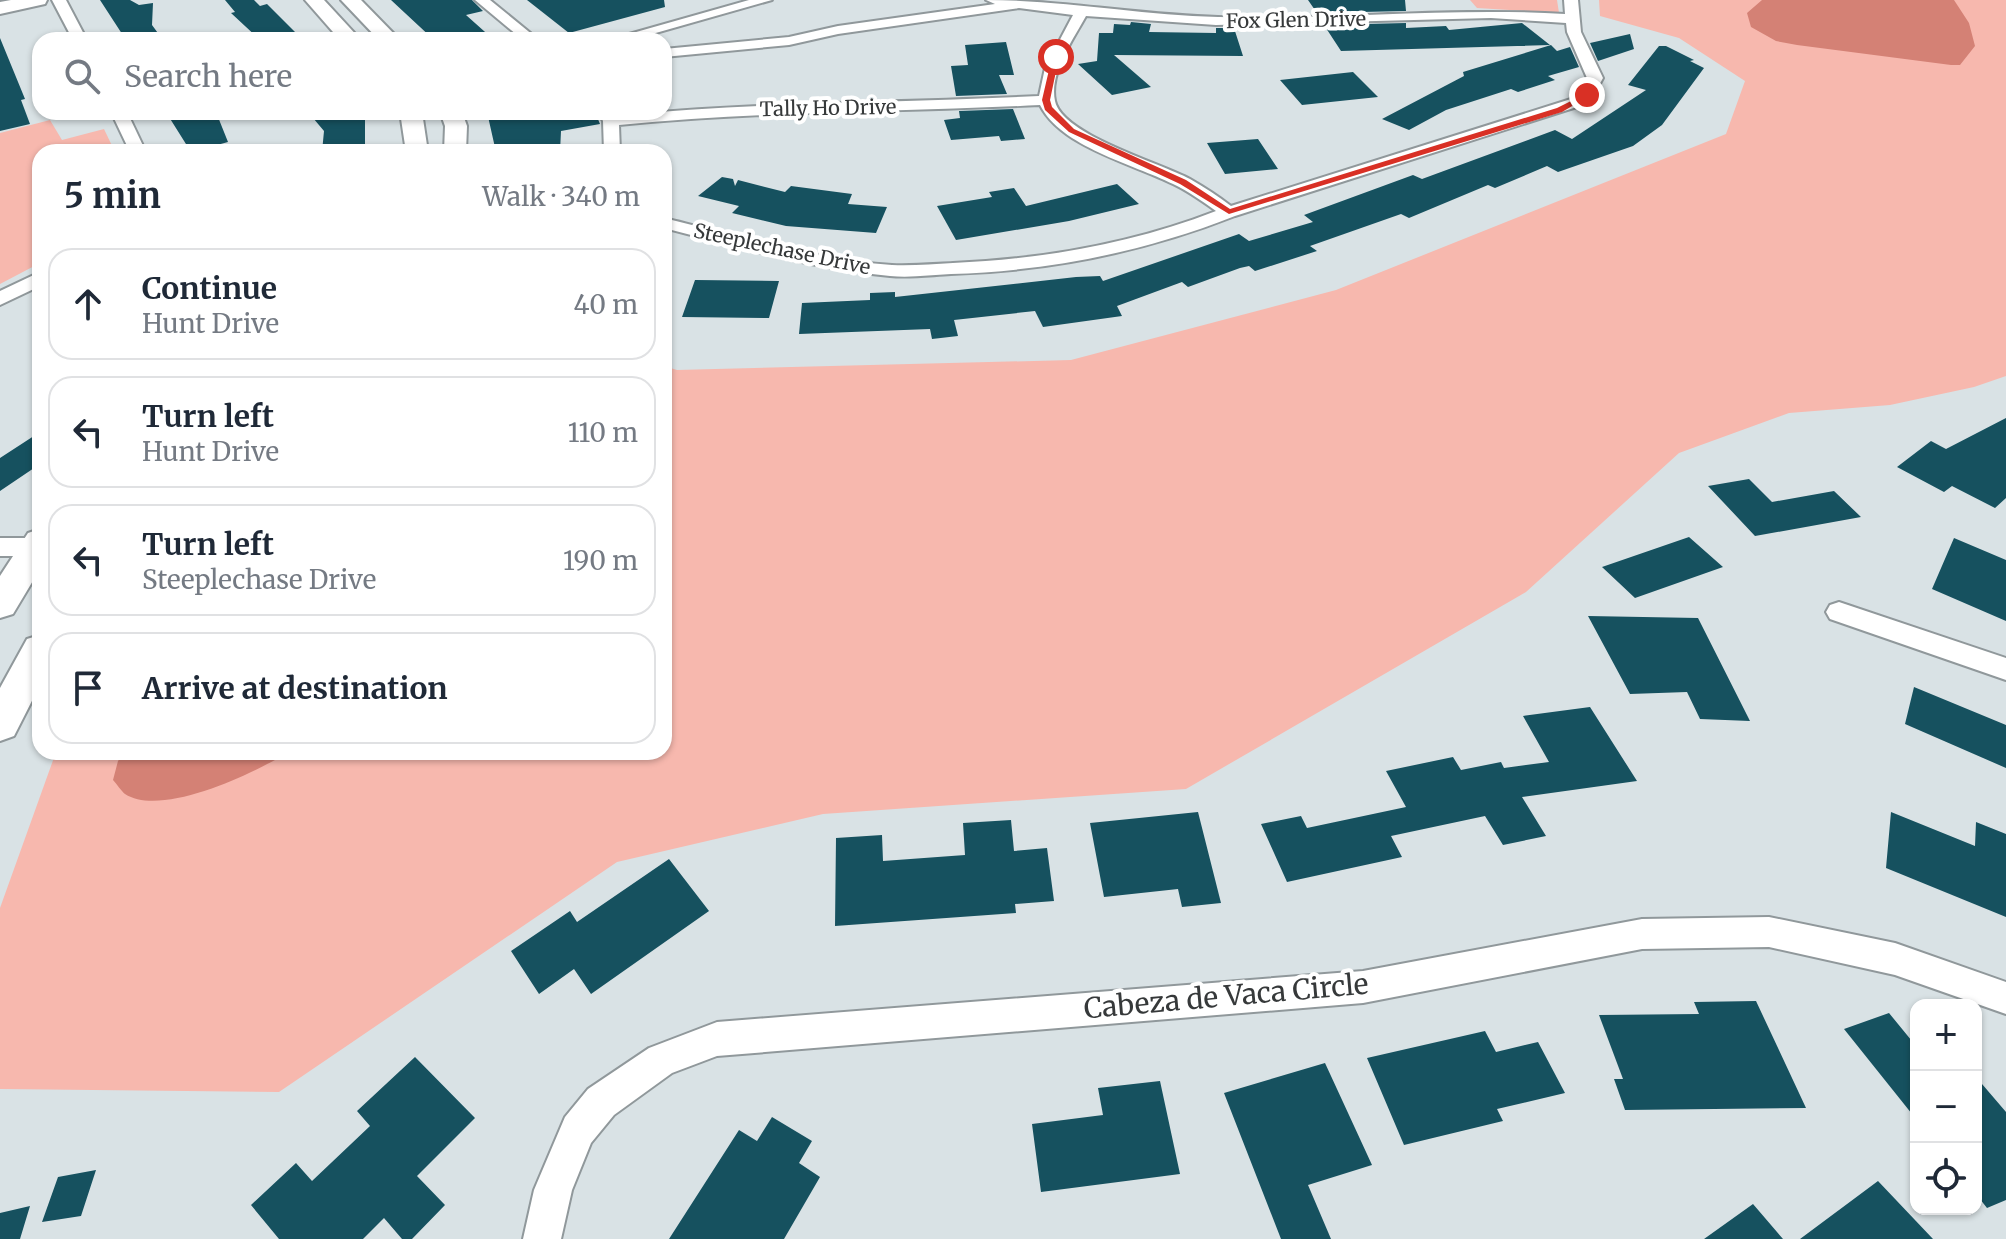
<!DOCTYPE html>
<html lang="en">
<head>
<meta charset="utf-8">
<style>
	:root { --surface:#fff; --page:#f6f6f7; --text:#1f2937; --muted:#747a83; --line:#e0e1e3 }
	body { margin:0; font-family:Merriweather,serif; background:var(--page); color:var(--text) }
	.controls { position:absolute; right:24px; bottom:24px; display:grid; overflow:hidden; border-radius:16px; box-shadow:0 2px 6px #0004 }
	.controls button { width:72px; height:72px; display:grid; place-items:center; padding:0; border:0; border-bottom:2px solid var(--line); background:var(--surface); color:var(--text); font:40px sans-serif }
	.stop { position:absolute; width:24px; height:24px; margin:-18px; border:6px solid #d93025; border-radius:50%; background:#fff }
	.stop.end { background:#d93025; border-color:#fff; box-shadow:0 2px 8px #0008 }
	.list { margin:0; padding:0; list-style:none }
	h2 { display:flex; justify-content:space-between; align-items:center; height:104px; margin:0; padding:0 32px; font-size:34px }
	h2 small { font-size:26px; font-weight:400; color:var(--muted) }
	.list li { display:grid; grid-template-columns:52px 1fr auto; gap:24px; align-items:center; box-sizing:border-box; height:112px; margin:0 16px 16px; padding:0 16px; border:2px solid var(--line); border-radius:24px }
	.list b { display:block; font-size:30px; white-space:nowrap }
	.list p { margin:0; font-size:26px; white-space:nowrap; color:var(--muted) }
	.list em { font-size:26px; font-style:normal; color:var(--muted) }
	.icon { flex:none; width:44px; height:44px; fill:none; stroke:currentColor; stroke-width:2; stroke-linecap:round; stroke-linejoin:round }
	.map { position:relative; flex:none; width:2006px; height:1239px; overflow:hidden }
	.search { position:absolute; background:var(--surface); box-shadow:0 2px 6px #0004; left:32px; top:32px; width:640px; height:88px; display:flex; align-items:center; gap:20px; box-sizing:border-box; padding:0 28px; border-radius:24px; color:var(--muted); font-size:30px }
	.panel { position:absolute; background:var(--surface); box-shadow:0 2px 6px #0004; left:32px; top:144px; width:640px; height:616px; border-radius:24px }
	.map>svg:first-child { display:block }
	.green { fill:#f7b8ae }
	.water { fill:#d48175 }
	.building { fill:#16515f }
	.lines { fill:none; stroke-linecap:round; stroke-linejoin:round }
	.street-casing { stroke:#90989b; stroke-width:4 }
	.secondary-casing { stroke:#90989b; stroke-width:4 }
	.street { fill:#fff; fill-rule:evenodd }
	.secondary { fill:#fff; fill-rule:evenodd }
	.route { fill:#d93025 }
	.labels { text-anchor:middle; stroke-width:8; stroke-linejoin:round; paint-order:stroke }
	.far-street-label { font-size:20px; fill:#36393a; stroke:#fff }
	.near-street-label { font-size:28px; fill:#36393a; stroke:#fff }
</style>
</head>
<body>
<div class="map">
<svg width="2006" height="1239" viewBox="0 0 2006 1239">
	<rect width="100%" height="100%" fill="#d9e2e5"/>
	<path class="green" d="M 1470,0 L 1557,0 L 1559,13 L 1477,8 Z
		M 1599,0 L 2006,0 L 2006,376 L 1974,387 L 1890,405 L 1789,413 L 1679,453 L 1526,592 L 1186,789 L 823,814 L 617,862 L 279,1092 L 0,1089 L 0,908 L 56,752 L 664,752 L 664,366 L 677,370 L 1071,360 L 1336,290 L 1726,134 L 1745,81 L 1679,38 L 1600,16 Z
		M 50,120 L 62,140 L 104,129 L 115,152 L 40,152 L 40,263 L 0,284 L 0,133 Z"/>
	<path class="water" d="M 1762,0 L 1954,0 L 1969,23 L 1975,46 L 1960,65 L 1951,65 L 1797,45 L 1776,41 L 1751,27 L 1747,13 Z
		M 125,752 L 289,752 C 256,772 162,818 125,794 C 121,791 117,784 113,780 L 118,761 Z"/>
	<path class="building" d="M 100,0 L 130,0 L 139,5 L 153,3 L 152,25 L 163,40 L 126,40 Z
		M 225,0 L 254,0 L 260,6 L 267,4 L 303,40 L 260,40 L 231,13 L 235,12 Z
		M 391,0 L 472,0 L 483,11 L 466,15 L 494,40 L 434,40 Z
		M 527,0 L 664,0 L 665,7 L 569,33 Z
		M 1308,0 L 1405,0 L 1406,11 L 1317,13 Z
		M 1131,22 L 1151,24 L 1149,32 L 1216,33 L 1216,28 L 1234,28 L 1243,56 L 1114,55 L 1151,87 L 1112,95 L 1078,64 L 1097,61 L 1099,33 L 1113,33 L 1114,24 L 1130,25 Z
		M 1406,23 L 1406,28 L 1446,26 L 1449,30 L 1522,23 L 1550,45 L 1341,51 L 1324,25 Z
		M 1630,34 L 1634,49 L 1598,61 L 1590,43 Z
		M 0,38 L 25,99 L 21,100 L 30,124 L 0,131 Z
		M 1006,42 L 1014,75 L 999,75 L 1007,94 L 956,96 L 951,66 L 968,65 L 965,45 Z
		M 1551,45 L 1557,51 L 1570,47 L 1579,67 L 1548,76 L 1555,80 L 1518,92 L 1511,89 L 1446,110 L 1409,130 L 1382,119 L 1464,76 L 1463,72 Z
		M 1659,46 L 1666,46 L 1694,60 L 1690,61 L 1704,68 L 1662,125 L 1633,146 L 1558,172 L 1547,166 L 1495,188 L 1488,185 L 1409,218 L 1401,214 L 1310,246 L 1317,251 L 1255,271 L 1249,266 L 1240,268 L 1188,287 L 1182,282 L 1117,306 L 1122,316 L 1043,327 L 1035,311 L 954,320 L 958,336 L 932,339 L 930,329 L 799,334 L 802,303 L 870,300 L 870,293 L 895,292 L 895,297 L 1076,277 L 1100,276 L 1103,281 L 1239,234 L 1249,241 L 1313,222 L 1304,215 L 1413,175 L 1422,179 L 1555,130 L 1572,139 L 1646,90 L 1628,85 Z
		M 1353,72 L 1378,97 L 1302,105 L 1280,80 Z
		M 1013,109 L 1025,139 L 1001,141 L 999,136 L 951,140 L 944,120 L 960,118 L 959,111 Z
		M 186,112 L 216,112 L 228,142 L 217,145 L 222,152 L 191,152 L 169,117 Z
		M 308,112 L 365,112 L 365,152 L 322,152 L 324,131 Z
		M 487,112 L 595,112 L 600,124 L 561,131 L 560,152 L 496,152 Z
		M 1258,139 L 1278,169 L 1225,174 L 1207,143 Z
		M 722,177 L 733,179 L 735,186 L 738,180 L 785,192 L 791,186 L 852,194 L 848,204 L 887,207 L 876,233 L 786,226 L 732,213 L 739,206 L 698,196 Z
		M 1117,184 L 1139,204 L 1069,221 L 956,240 L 937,206 L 992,197 L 989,192 L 1014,188 L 1026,206 Z
		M 695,280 L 779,281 L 769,318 L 682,317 Z
		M 2006,418 L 2006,498 L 1995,508 L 1952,486 L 1944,492 L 1897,467 L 1931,441 L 1946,449 Z
		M 40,432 L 40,464 L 0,491 L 0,458 Z
		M 1749,479 L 1772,502 L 1834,491 L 1861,517 L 1755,536 L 1708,486 Z
		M 1689,537 L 1723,567 L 1635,598 L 1602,567 Z
		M 1954,538 L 2006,560 L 2006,621 L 1932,589 Z
		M 1588,616 L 1698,618 L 1750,721 L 1700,719 L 1687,692 L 1630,694 Z
		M 1914,687 L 2006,725 L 2006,768 L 1905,724 Z
		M 1590,707 L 1637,781 L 1522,797 L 1546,836 L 1503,845 L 1485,816 L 1391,836 L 1402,857 L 1287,882 L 1261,824 L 1301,816 L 1307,828 L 1406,807 L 1386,771 L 1453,757 L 1461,770 L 1501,762 L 1504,768 L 1549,762 L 1523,716 Z
		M 1198,812 L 1221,903 L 1182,907 L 1178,889 L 1104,897 L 1090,823 Z
		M 1891,812 L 1975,846 L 1976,822 L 2006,834 L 2006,917 L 1886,868 Z
		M 1011,820 L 1014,851 L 1047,848 L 1054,901 L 1015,904 L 1016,913 L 835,926 L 836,838 L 882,835 L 883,861 L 965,855 L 963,823 Z
		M 669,859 L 709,911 L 591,994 L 574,969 L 539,994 L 511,951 L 570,911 L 577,922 Z
		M 1756,1001 L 1806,1108 L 1625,1110 L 1614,1079 L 1623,1079 L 1599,1015 L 1699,1014 L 1694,1002 Z
		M 1889,1013 L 1916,1046 L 1916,1119 L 1844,1029 Z
		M 1485,1031 L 1496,1052 L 1538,1042 L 1565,1093 L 1497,1109 L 1503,1121 L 1404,1145 L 1367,1058 Z
		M 415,1057 L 475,1118 L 417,1176 L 445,1205 L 412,1239 L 402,1239 L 384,1218 L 363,1239 L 279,1239 L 251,1205 L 296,1163 L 312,1181 L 370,1126 L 357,1111 Z
		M 1325,1063 L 1372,1165 L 1308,1185 L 1331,1239 L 1281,1239 L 1224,1093 Z
		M 1976,1077 L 2006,1112 L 2006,1200 L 1987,1208 L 1976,1194 Z
		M 1160,1081 L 1180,1174 L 1041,1192 L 1032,1124 L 1103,1115 L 1098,1088 Z
		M 772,1117 L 812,1141 L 799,1163 L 820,1177 L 784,1239 L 669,1239 L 739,1130 L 757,1141 Z
		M 96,1170 L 81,1216 L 42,1222 L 58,1177 Z
		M 1878,1181 L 1933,1239 L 1800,1239 Z
		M 1753,1204 L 1783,1239 L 1704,1239 Z
		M 30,1206 L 20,1239 L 0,1239 L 0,1213 Z"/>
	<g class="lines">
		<defs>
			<path id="street" d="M 52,0 L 66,0 L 87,40 L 73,40 Z
				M 475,0 L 490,0 L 539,40 L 523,40 Z
				M 749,0 L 772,0 L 631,40 L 608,40 Z
				M 986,0 C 1063,0 1140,15 1218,17 C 1334,20 1449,7 1565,14 L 1564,0 L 1578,0 L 1581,32 L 1603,78 L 1592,98 L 1583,105 L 1235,216 C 1144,252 1049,271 951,274 C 931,275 910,278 890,276 C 813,269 739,247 664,228 L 664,218 C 739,236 814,260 892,265 C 912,266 933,264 953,263 C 1043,259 1131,244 1216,211 C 1202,201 1188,191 1173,184 C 1133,164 1061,147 1040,105 C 900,112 759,111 619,125 L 620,152 L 604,152 L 603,121 L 598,112 L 614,112 L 616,116 C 755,102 898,103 1039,96 L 1045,68 L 1073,15 L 1019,8 L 838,34 L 789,45 L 664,57 L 664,49 L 789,37 L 838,26 L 995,4 ZM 1086,16 L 1216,25 L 1491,18 L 1566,23 L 1567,32 L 1587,78 L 1581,92 L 1571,99 L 1231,206 C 1218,196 1204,187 1190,179 C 1161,163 1062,135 1055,101 C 1049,73 1073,40 1086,16 Z
				M 111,112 L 127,112 L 146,152 L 130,152 Z
				M 437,112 L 413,121 L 405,116 L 410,112 Z
				M 40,272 L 40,286 L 0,305 L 0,291 Z
				M 0,538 L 40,538 L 40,556 L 0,556 Z
				M 1839,602 L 2006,658 L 2006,680 L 1830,619 L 1826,612 L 1830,605 Z
				M 1769,917 L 1895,943 L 2006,982 L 2006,1014 L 1895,975 L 1769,947 L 1642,949 L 1363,1003 L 717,1056 L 672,1073 L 614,1115 L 591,1143 L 572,1190 L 561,1239 L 523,1239 L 534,1190 L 565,1117 L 588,1089 L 649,1048 L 717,1022 L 1363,971 L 1642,919 Z"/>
			<path id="secondary" d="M 11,0 L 47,0 L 45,4 L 0,14 L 0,2 Z
				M 305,0 L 324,0 L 361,40 L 340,40 Z
				M 341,0 L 361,0 L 400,40 L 379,40 Z
				M 400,112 L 422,112 L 428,152 L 406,152 Z
				M 440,112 L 462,112 L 467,126 L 466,152 L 444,152 L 445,126 Z
				M 40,529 L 40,569 L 13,614 L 0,618 L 0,576 L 28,533 Z
				M 40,635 L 40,685 L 14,736 L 0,741 L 0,688 L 27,639 Z"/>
		</defs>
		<use href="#street" class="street-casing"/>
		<use href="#secondary" class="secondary-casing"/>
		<use href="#street" class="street"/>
		<use href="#secondary" class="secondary"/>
	</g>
	<path class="route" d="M 1056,55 L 1059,57 L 1050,100 L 1052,107 L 1074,129 L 1186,180 L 1230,209 L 1557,108 L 1585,94 L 1591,95 L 1562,112 L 1229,214 L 1180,184 L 1069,132 L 1045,110 L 1042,100 L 1052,57 Z"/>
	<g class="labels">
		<g class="far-street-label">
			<text transform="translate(1296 20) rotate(-1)" y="7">Fox Glen Drive</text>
			<text transform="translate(828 108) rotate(-1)" y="7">Tally Ho Drive</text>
			<text transform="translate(782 249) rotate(12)" y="7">Steeplechase Drive</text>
		</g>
		<g class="near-street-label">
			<text transform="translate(1226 996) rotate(-5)" y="10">Cabeza de Vaca Circle</text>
		</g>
	</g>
</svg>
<div class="controls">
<button>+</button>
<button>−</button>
<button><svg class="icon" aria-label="locate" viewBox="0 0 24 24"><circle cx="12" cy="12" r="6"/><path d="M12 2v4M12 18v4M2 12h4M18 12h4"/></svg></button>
</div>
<div class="stop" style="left:1056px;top:57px"></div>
<div class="stop end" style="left:1587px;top:95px"></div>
<div class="search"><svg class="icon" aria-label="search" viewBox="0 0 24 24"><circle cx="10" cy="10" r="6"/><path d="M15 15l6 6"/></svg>Search here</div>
<section class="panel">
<h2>5 min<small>Walk · 340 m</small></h2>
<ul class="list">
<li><svg class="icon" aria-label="ahead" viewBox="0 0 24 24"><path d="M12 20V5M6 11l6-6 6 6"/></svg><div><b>Continue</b><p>Hunt Drive</p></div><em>40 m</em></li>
<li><svg class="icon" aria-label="left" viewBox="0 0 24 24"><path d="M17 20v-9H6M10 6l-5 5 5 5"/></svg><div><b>Turn left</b><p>Hunt Drive</p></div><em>110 m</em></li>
<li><svg class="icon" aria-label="left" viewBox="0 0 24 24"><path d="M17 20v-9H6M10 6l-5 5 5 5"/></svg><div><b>Turn left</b><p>Steeplechase Drive</p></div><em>190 m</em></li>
<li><svg class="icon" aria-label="arrive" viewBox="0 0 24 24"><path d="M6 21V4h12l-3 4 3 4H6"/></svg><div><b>Arrive at destination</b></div></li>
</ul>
</section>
</div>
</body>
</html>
